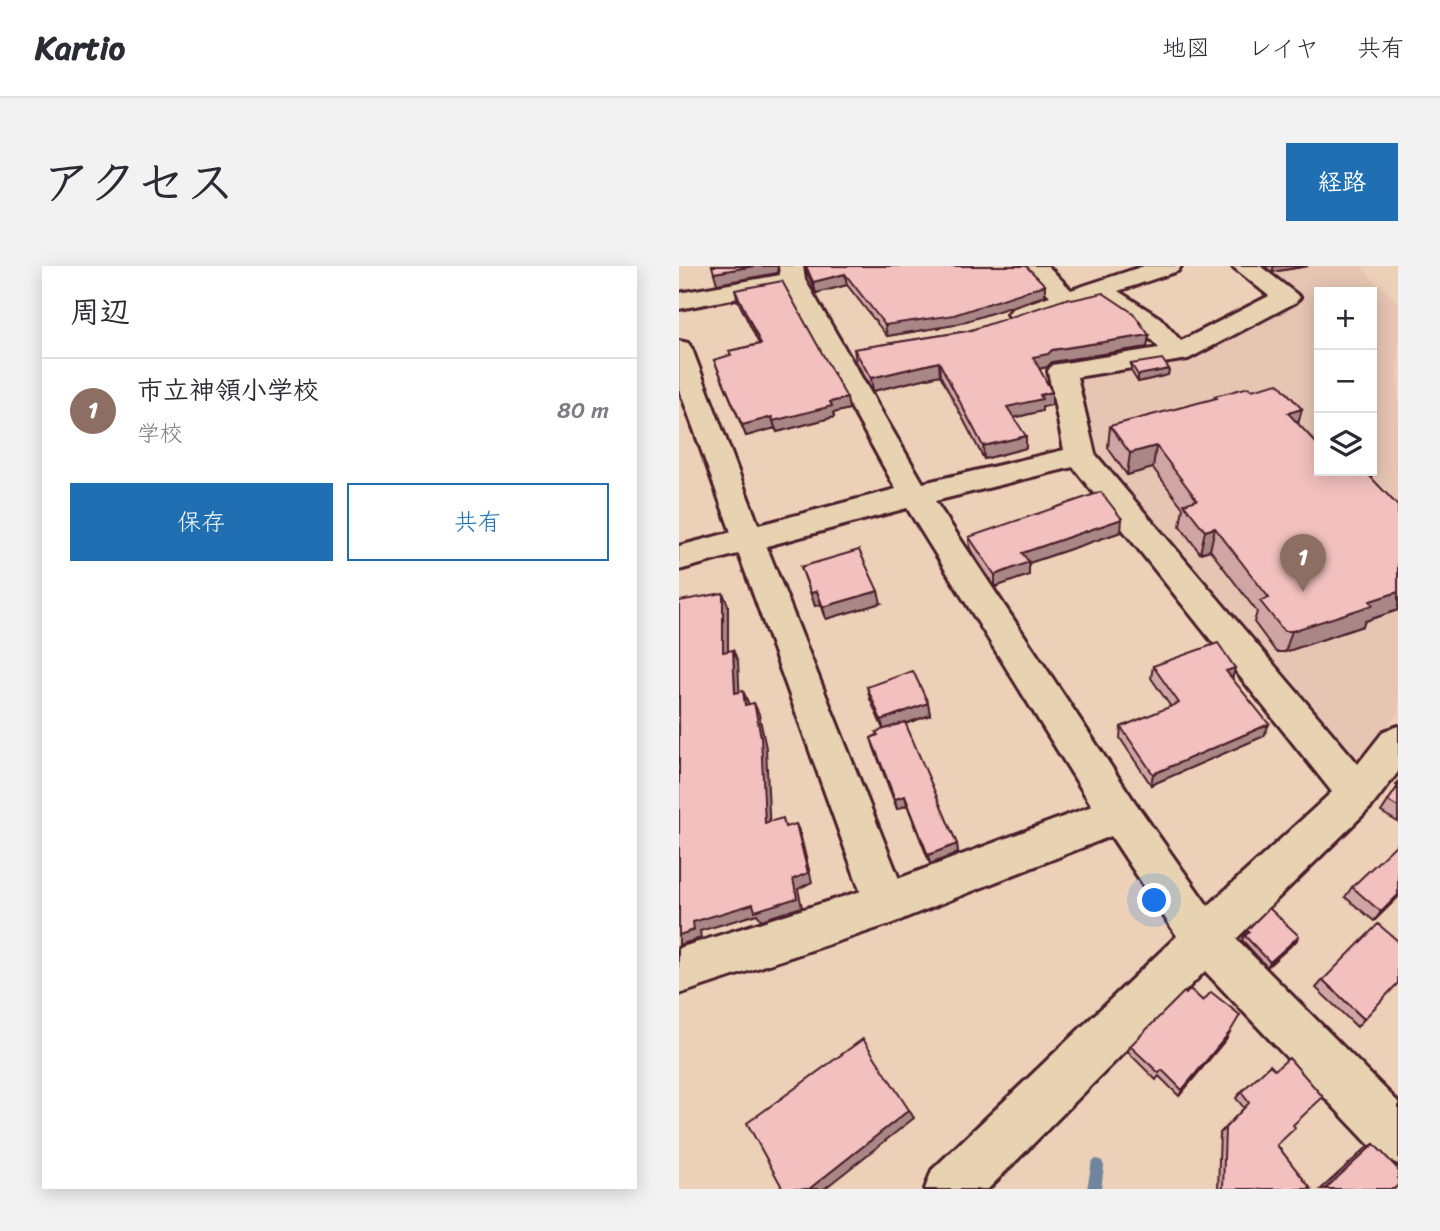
<!DOCTYPE html>
<html lang="ja">
<head>
<meta charset="utf-8">
<style>
	:root { --surface:#fff; --page:#f2f2f3; --text:#2b2b33; --muted:#7c7c81; --line:#e1e1e2; --accent:#1f6fb2 }
	body { margin:0; font-family:Sriracha,"Klee One",sans-serif; background:var(--page); color:var(--text) }
	.controls { position:absolute; right:21px; top:21px; display:grid; overflow:hidden; border-radius:0px; box-shadow:0 4px 18px #0003 }
	.controls button { width:63px; height:63px; display:grid; place-items:center; padding:0; border:0; border-bottom:2px solid var(--line); background:var(--surface); color:var(--text); font:35px sans-serif }
	.you { position:absolute; left:476px; top:635px; width:24px; height:24px; margin:-18px; border:5px solid #fff; border-radius:50%; background:#1a73e8; box-shadow:0 0 0 10px #1a73e833 }
	.badge { display:grid; place-items:center; width:46px; height:46px; border-radius:50%; background:var(--accent); color:#fff; font-size:23px; font-weight:700 }
	.pin { position:absolute; translate:-50% -58px; filter:drop-shadow(0 2px 4px #0008) }
	.pin::after { content:''; position:absolute; top:37px; width:24px; height:21px; background:inherit; clip-path:polygon(0 0,100% 0,50% 100%) }
	.list { margin:0; padding:0; list-style:none }
	h2 { display:flex; justify-content:space-between; align-items:center; height:91px; margin:0; padding:0 28px; font-size:30px }
	h2 small { font-size:23px; font-weight:400; color:var(--muted) }
	.list li { display:grid; grid-template-columns:46px 1fr auto; gap:21px; align-items:center; box-sizing:border-box; height:105px; padding:0 28px; border-top:2px solid var(--line) }
	.list b { display:block; font-size:26px; white-space:nowrap }
	.list p { margin:0; font-size:23px; white-space:nowrap; color:var(--muted) }
	.list em { font-size:23px; font-style:normal; color:var(--muted) }
	.actions { display:flex; gap:14px; padding:21px 28px }
	.actions a { flex:1; padding:16px 0; border:2px solid var(--accent); border-radius:0px; text-align:center; font-size:24px; color:var(--accent) }
	.actions .main { background:var(--accent); color:#fff }
	.icon { flex:none; width:38px; height:38px; fill:none; stroke:currentColor; stroke-width:2; stroke-linecap:round; stroke-linejoin:round }
	.map { position:relative; flex:none; width:719px; height:923px; overflow:hidden; border-radius:0px }
	header { display:flex; align-items:center; gap:42px; box-sizing:border-box; height:98px; padding:0 35px; background:var(--surface); border-bottom:2px solid var(--line) }
	header strong { font-size:33px }
	nav { display:flex; gap:38px; margin-inline-start:auto; font-size:24px }
	.intro { display:flex; align-items:center; justify-content:space-between; box-sizing:border-box; height:168px; padding:0 42px }
	h1 { margin:0; font-size:49px }
	.button { padding:18px 32px; border-radius:0px; background:var(--accent); color:#fff; font-size:24px; font-weight:700 }
	main { display:flex; gap:42px; padding:0 42px }
	aside { flex:1; background:var(--surface); border-radius:0px; box-shadow:0 4px 18px #0003 }
	.map>svg:first-child { display:block }
	.built { fill:#e7c5b3; fill-rule:evenodd }
	.lines { fill:none; stroke-linecap:round; stroke-linejoin:round }
	.stream { fill:#6f859d; fill-rule:evenodd }
	.street-casing { stroke:#4a1f2b; stroke-width:6 }
	.secondary-casing { stroke:#4a1f2b; stroke-width:6 }
	.street { fill:#e7d3b1; fill-rule:evenodd }
	.secondary { fill:#e7d3b1; fill-rule:evenodd }
	.wall { fill:#d0a6a4; stroke:#4a1f2b; stroke-width:2 }
	.shaded-wall { fill:#a98786; stroke:#4a1f2b; stroke-width:2 }
	.building { fill:#f2c1bf; stroke:#4a1f2b; stroke-width:2 }
</style>
</head>
<body>
<header>
<strong>Kartio</strong>
<nav><a>地図</a><a>レイヤ</a><a>共有</a></nav>
</header>
<div class="intro"><h1>アクセス</h1><a class="button">経路</a></div>
<main>
<aside>
<h2>周辺<small></small></h2>
<ul class="list">
<li><span class="badge" style="background:#8d6e63">1</span><div><b>市立神領小学校</b><p>学校</p></div><em>80 m</em></li>
</ul>
<div class="actions"><a class="main">保存</a><a>共有</a></div>
</aside>
<div class="map">
<svg width="719" height="923" viewBox="0 0 719 923">
	<rect width="100%" height="100%" fill="#ecd0b7"/>
	<filter id="ink" filterUnits="userSpaceOnUse"><feTurbulence type="fractalNoise" baseFrequency=".0143" numOctaves="2"/><feDisplacementMap in="SourceGraphic" scale="14" xChannelSelector="R" yChannelSelector="G"/><feConvolveMatrix kernelMatrix="1 2 1 2 8 2 1 2 1" color-interpolation-filters="sRGB"/></filter>
	<g filter="url(#ink)">
		<path class="built" d="M 574,0 L 681,0 L 693,12 L 679,18 L 694,13 L 719,37 L 719,447 L 682,496 L 668,494 L 416,190 L 394,116 L 401,110 L 513,89 L 618,36 ZM 640,26 L 693,26 L 693,205 L 640,205 Z"/>
		<g class="lines">
			<path class="stream" d="M 418,893 L 423,895 L 425,900 L 422,923 L 408,923 L 413,895 Z"/>
			<defs>
				<path id="street" d="M 100,0 L 124,0 L 126,14 L 244,217 L 385,184 L 369,105 L 373,99 L 480,82 L 463,64 L 416,32 L 351,53 L 342,56 L 333,53 L 329,48 L 333,43 L 371,30 L 343,0 L 369,0 L 392,24 L 465,0 L 502,0 L 499,5 L 439,25 L 481,52 L 502,75 L 590,30 L 553,0 L 581,0 L 621,31 L 617,36 L 509,93 L 398,111 L 416,188 L 679,498 L 705,465 L 719,460 L 719,506 L 693,540 L 557,673 L 719,836 L 719,898 L 701,890 L 526,705 L 309,923 L 246,923 L 253,904 L 498,670 L 432,570 L 208,659 L 0,728 L 0,682 L 208,617 L 413,540 L 228,242 L 0,304 L 0,280 L 217,223 L 107,23 L 0,43 L 0,27 L 101,9 ZM 394,201 L 653,526 L 529,640 L 455,535 L 256,235 Z"/>
				<path id="secondary" d="M 0,75 L 9,77 L 13,83 L 85,274 L 230,638 L 224,653 L 208,659 L 192,653 L 186,638 L 0,122 Z"/>
			</defs>
			<use href="#street" class="street-casing"/>
			<use href="#secondary" class="secondary-casing"/>
			<use href="#street" class="street"/>
			<use href="#secondary" class="secondary"/>
		</g>
		<path class="wall" d="M 125,0 L 347,0 L 366,30 L 275,59 L 208,70 L 168,19 L 137,27 Z
			M 585,0 L 629,0 L 593,6 Z
			M 56,24 L 170,143 L 154,147 L 155,151 L 98,166 L 96,162 L 67,170 L 35,94 L 52,90 L 50,85 L 80,78 L 59,35 Z
			M 393,34 L 470,69 L 468,81 L 373,96 L 368,101 L 360,103 L 373,126 L 373,139 L 363,141 L 363,145 L 335,152 L 347,182 L 305,193 L 261,109 L 194,125 L 177,96 L 175,83 L 289,65 Z
			M 452,98 L 490,103 L 489,109 L 459,116 L 452,105 Z
			M 573,124 L 623,143 L 619,157 L 640,205 L 719,240 L 719,344 L 686,355 L 684,360 L 606,386 L 597,386 L 575,356 L 578,346 L 531,284 L 521,287 L 501,260 L 504,242 L 474,202 L 448,209 L 429,182 L 431,160 L 535,133 L 536,130 Z
			M 442,266 L 350,297 L 350,309 L 316,321 L 291,283 L 290,271 Z
			M 122,301 L 202,337 L 147,353 L 142,338 L 136,340 Z
			M 474,400 L 553,412 L 585,470 L 472,519 L 441,472 L 442,461 L 492,441 L 472,412 Z
			M 188,421 L 249,437 L 251,449 L 226,458 L 278,578 L 279,587 L 251,598 L 228,539 L 218,543 L 195,482 L 192,472 L 198,469 L 204,463 L 191,433 Z
			M 719,516 L 719,556 L 702,546 L 719,520 L 717,519 Z
			M 673,621 L 719,631 L 695,655 L 666,631 Z
			M 568,664 L 617,675 L 588,701 L 563,674 Z
			M 644,714 L 685,753 L 678,761 L 637,722 Z
			M 547,773 L 500,830 L 480,810 L 477,814 L 449,786 L 451,780 Z
			M 562,826 L 614,859 L 598,879 L 632,923 L 539,923 L 541,867 L 565,842 L 557,832 Z
			M 695,878 L 715,923 L 642,923 L 686,883 Z"/>
		<path class="shaded-wall" d="M 75,0 L 99,0 L 98,7 L 38,18 L 35,7 Z
			M 595,0 L 629,0 L 593,6 Z
			M 166,8 L 168,19 L 137,27 L 134,16 Z
			M 366,19 L 366,30 L 275,59 L 208,70 L 206,59 Z
			M 470,69 L 468,81 L 373,96 L 368,101 L 354,104 L 354,91 L 373,84 Z
			M 260,96 L 261,109 L 194,125 L 192,112 Z
			M 490,103 L 489,109 L 459,116 L 459,109 Z
			M 373,126 L 373,139 L 363,141 L 363,145 L 329,153 L 328,141 L 361,129 Z
			M 168,132 L 170,143 L 154,147 L 155,151 L 98,166 L 94,155 L 151,136 Z
			M 623,143 L 617,165 L 609,147 Z
			M 93,151 L 96,162 L 67,170 L 63,159 Z
			M 347,170 L 347,182 L 305,193 L 304,180 Z
			M 477,180 L 474,202 L 448,209 L 451,187 Z
			M 443,253 L 442,266 L 350,297 L 350,309 L 316,321 L 316,309 L 343,287 Z
			M 536,262 L 531,284 L 521,287 L 526,265 Z
			M 138,325 L 142,338 L 136,340 L 132,327 Z
			M 199,325 L 202,337 L 147,353 L 144,341 Z
			M 719,326 L 719,344 L 686,355 L 684,360 L 606,386 L 613,365 L 691,335 Z
			M 44,327 L 49,339 L 49,397 L 44,386 Z
			M 54,384 L 59,395 L 61,438 L 56,427 Z
			M 556,402 L 553,414 L 547,405 Z
			M 64,425 L 69,436 L 71,450 L 66,439 Z
			M 75,437 L 80,448 L 87,482 L 91,567 L 86,557 Z
			M 249,437 L 251,449 L 205,465 L 202,454 Z
			M 590,458 L 585,470 L 472,519 L 474,508 Z
			M 226,530 L 228,539 L 218,543 L 216,533 Z
			M 117,558 L 121,567 L 133,616 L 119,623 L 123,641 L 82,654 L 78,648 L 21,665 L 22,672 L 0,679 L 0,669 L 14,656 L 114,613 Z
			M 278,578 L 279,587 L 251,598 L 249,589 Z
			M 719,629 L 719,631 L 695,655 L 702,646 Z
			M 620,670 L 617,675 L 588,701 L 591,696 Z
			M 551,766 L 547,773 L 500,830 L 503,824 Z
			M 230,844 L 235,852 L 145,923 L 130,923 Z"/>
		<path class="building" d="M 33,0 L 75,0 L 35,7 Z
			M 127,0 L 347,0 L 366,19 L 275,49 L 206,59 L 166,8 L 134,16 Z
			M 103,15 L 168,132 L 151,136 L 153,140 L 94,155 L 93,151 L 63,159 L 35,94 L 52,89 L 50,85 L 82,78 L 56,24 Z
			M 424,27 L 454,47 L 470,69 L 373,84 L 369,88 L 354,91 L 373,126 L 361,129 L 363,133 L 328,141 L 347,170 L 304,180 L 260,96 L 192,112 L 175,83 L 289,65 L 390,32 L 393,34 Z
			M 483,93 L 490,103 L 459,109 L 452,98 Z
			M 599,117 L 623,143 L 609,147 L 640,180 L 640,205 L 686,205 L 719,240 L 719,326 L 691,335 L 694,339 L 613,365 L 605,365 L 581,335 L 590,332 L 536,262 L 526,265 L 505,238 L 518,234 L 477,180 L 451,187 L 431,160 L 538,132 L 536,130 L 570,121 L 573,124 Z
			M 422,226 L 443,253 L 343,287 L 350,296 L 316,309 L 290,271 Z
			M 180,284 L 199,325 L 144,341 L 138,325 L 132,327 L 122,301 Z
			M 44,327 L 44,386 L 54,384 L 56,427 L 64,425 L 66,439 L 75,437 L 82,471 L 86,557 L 104,552 L 106,561 L 117,558 L 129,607 L 114,613 L 118,632 L 76,645 L 74,638 L 14,656 L 15,664 L 0,669 L 0,335 Z
			M 539,377 L 556,402 L 547,405 L 590,458 L 474,508 L 442,461 L 500,437 L 474,400 Z
			M 234,405 L 249,437 L 202,454 L 188,421 Z
			M 226,456 L 278,578 L 249,589 L 226,530 L 216,533 L 192,472 L 199,469 L 197,466 Z
			M 719,520 L 719,541 L 709,535 Z
			M 719,577 L 719,629 L 702,646 L 673,621 Z
			M 590,642 L 620,670 L 591,696 L 566,670 L 570,666 L 568,664 Z
			M 699,658 L 719,675 L 719,717 L 685,753 L 644,714 Z
			M 511,723 L 524,735 L 532,726 L 561,749 L 551,766 L 503,824 L 483,804 L 480,807 L 451,780 L 505,726 L 507,728 Z
			M 184,773 L 230,844 L 130,923 L 104,923 L 68,857 Z
			M 610,792 L 644,831 L 614,859 L 616,862 L 598,879 L 632,923 L 544,923 L 546,862 L 570,837 L 562,826 L 591,799 L 596,804 Z
			M 695,878 L 719,903 L 719,919 L 715,923 L 646,923 Z"/>
	</g>
</svg>
<div class="controls">
<button>+</button>
<button>−</button>
<button><svg class="icon" aria-label="layers" viewBox="0 0 24 24"><path d="M12 4l9 5-9 5-9-5zM3 14l9 5 9-5"/></svg></button>
</div>
<div class="you"></div>
<div class="pin badge" style="left:624px;top:326px;background:#8d6e63">1</div>
</div>
</main>
</body>
</html>
